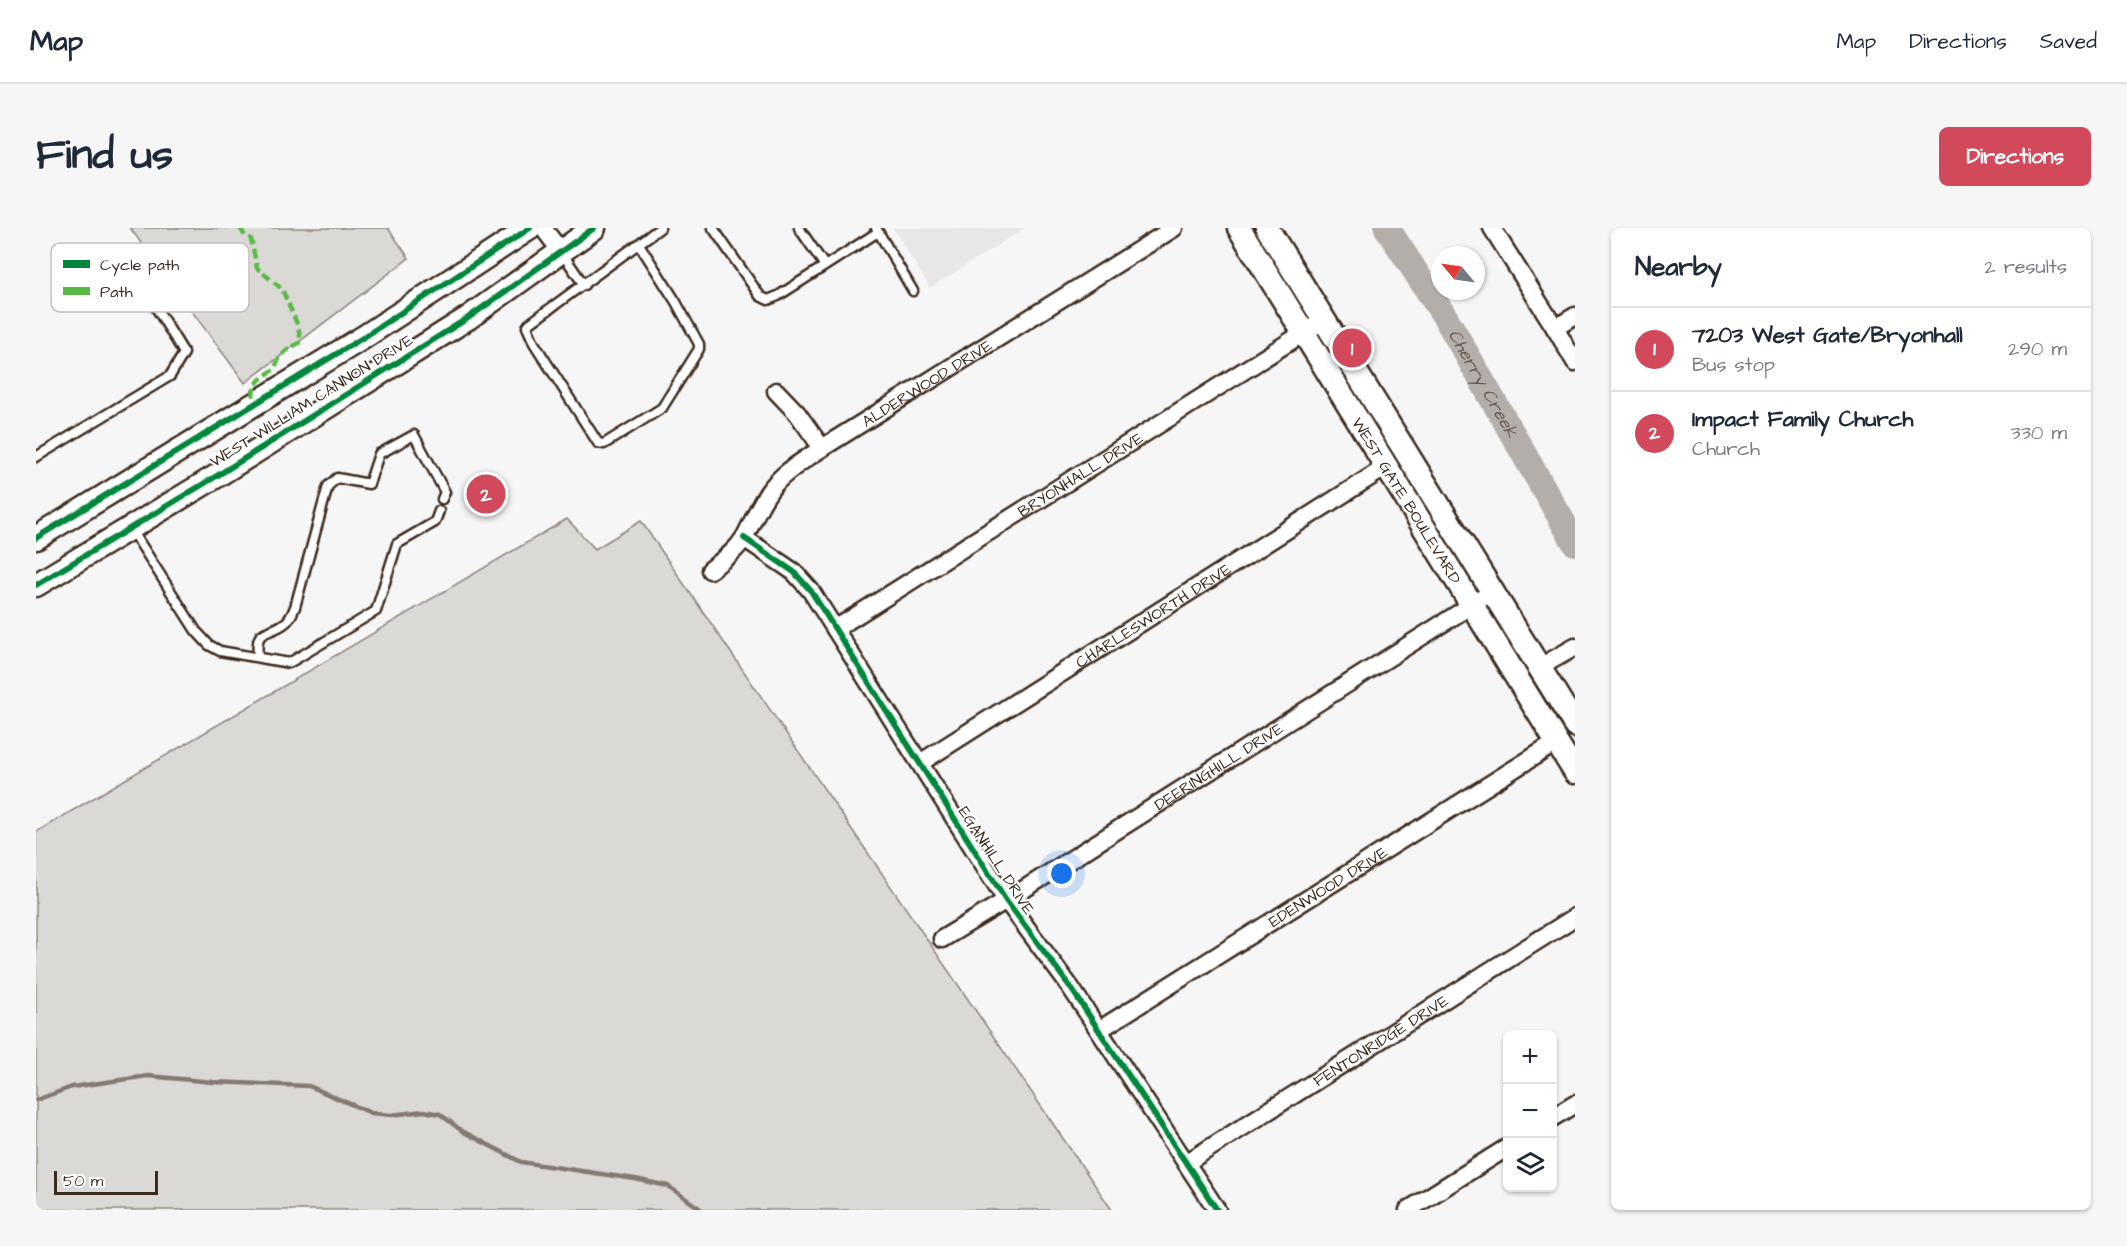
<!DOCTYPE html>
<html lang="en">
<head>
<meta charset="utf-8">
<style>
	:root { --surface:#fff; --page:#f6f6f7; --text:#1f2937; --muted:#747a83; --line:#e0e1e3; --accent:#d1495b }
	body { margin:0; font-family:"Architects Daughter",sans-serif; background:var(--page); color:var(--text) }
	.controls { position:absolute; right:18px; bottom:18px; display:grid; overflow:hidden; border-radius:9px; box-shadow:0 2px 4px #0004 }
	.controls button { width:54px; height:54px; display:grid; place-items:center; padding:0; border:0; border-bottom:2px solid var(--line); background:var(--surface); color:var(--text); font:30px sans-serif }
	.compass { position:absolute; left:1395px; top:18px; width:54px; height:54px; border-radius:50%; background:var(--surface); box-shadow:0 2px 4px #0004; rotate:299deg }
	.scale { position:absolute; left:18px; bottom:15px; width:104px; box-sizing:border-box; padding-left:6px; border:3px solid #3b2a1e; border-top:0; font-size:16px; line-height:21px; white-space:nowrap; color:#3b2a1e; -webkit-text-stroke:4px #fff; paint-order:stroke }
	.you { position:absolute; left:1026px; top:646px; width:21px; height:21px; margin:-15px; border:4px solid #fff; border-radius:50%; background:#1a73e8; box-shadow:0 0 0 9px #1a73e833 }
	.badge { display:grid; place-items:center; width:39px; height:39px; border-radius:50%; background:var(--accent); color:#fff; font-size:20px; font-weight:700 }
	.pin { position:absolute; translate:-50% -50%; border:3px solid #fff; box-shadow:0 2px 6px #0006 }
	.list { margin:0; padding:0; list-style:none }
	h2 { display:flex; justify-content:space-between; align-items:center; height:78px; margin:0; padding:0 24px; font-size:26px }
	h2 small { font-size:20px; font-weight:400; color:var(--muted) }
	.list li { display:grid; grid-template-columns:39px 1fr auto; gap:18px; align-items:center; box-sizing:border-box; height:84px; padding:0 24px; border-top:2px solid var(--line) }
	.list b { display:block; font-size:22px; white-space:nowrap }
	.list p { margin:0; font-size:20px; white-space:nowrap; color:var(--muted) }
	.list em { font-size:20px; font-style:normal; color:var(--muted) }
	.icon { flex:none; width:33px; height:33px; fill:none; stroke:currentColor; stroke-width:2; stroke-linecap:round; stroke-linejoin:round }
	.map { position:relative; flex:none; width:1539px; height:982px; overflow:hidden; border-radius:9px }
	header { display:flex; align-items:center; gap:36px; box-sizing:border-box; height:84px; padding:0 30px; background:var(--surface); border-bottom:2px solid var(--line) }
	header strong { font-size:28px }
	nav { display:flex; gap:33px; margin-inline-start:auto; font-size:21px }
	.intro { display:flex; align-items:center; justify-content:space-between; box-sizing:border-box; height:144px; padding:0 36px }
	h1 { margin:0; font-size:42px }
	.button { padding:15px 27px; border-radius:9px; background:var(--accent); color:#fff; font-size:21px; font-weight:700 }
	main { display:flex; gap:36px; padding:0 36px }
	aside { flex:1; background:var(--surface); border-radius:9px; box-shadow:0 2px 4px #0004 }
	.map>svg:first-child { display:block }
	.built { fill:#e9e7e6 }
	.green { fill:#dbd9d6; stroke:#8b827a; stroke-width:1.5 }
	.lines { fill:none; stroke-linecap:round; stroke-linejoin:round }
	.stream { stroke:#847972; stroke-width:4.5 }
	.river { stroke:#b4aeaa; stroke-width:26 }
	.lane-casing { stroke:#3b2a1e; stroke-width:13 }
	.street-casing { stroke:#3b2a1e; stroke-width:21 }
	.secondary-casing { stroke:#3b2a1e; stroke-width:27 }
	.lane { stroke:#fff; stroke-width:8 }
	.street { stroke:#fff; stroke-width:16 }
	.secondary { stroke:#fff; stroke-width:22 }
	.quiet { stroke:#58b947; stroke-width:4.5; stroke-dasharray:9 4.5; stroke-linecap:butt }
	.cycleway-casing { stroke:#fff; stroke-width:10 }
	.cycleway { stroke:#00873e; stroke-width:6 }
	.labels { text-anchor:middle; stroke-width:4.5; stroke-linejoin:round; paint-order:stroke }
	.street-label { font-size:16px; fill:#3b2a1e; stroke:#fff }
	.water-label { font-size:18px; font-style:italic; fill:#65584f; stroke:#fff }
	.key { fill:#fff; stroke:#c4bfbc; stroke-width:1.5 }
	.key-label { font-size:16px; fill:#3b2a1e }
</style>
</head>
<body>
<header>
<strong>Map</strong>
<nav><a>Map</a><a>Directions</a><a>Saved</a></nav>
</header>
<div class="intro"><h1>Find us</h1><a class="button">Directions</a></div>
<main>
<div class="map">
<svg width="1539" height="982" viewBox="0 0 1539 982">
	<rect width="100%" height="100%" fill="#f7f6f6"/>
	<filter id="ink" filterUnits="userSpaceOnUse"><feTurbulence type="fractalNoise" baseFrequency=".0167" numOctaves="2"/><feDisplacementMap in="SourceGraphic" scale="12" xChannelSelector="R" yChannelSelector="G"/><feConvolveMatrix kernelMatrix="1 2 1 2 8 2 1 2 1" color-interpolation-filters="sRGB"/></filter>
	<g filter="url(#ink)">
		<path class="built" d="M 857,0 L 989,0 L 894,60 Z"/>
		<path class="green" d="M 94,0 L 352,0 L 373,30 L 209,155 Z
			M 531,291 L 559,321 L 605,293 L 1076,982 L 0,982 L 0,604 Z"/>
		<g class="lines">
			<path class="stream" d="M 0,872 L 36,859 L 112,848 L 177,854 L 273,858 L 335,885 L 355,887 L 388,883 L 404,886 L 426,903 L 485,934 L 599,951 L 632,958 L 666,982"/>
			<path class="river" id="s1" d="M 1351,0 L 1411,92 L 1539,315"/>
			<defs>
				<path id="lane" d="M 677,0 L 724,68 L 732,72 L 742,68 L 842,4
					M 763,0 L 789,38
					M 840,0 L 877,63
					M 603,16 L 640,74 L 663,116 L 663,121 L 626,180 L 568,216 L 562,215 L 498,115 L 491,99 L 493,96 L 624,0
					M 526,25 L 548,57
					M 0,229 L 134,148 L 148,125 L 92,34
					M 95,301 L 160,403 L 173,417 L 184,423 L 253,435 L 340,383 L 361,316 L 399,294 L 403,283
					M 222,429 C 219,398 230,409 249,395 C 254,392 257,384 259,379 L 292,258 L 301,250 L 333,256 L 343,226 L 378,207 L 409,264 L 406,271"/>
				<g id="street">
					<path d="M 507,0 L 526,25"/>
					<path d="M 1456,0 L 1519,100 L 1539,134"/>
					<path d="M 1519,100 L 1539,88"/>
					<path d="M 740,163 L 761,185 L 786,220"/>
					<path d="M 708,310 L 758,344 L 775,363 L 970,672 L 1035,760 L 1181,982"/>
					<path id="s2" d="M 674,342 C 687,332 700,323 708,310 C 718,292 724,273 738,257 C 751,242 770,231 786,220 L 1138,0"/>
					<path id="s3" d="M 799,401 L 1288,92"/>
					<path d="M 1504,439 L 1539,419"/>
					<path id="s4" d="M 884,535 L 1350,239"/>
					<path id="s5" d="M 906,711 L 982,665 L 1456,364"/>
					<path id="s6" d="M 1063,802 L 1521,514"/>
					<path d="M 1516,890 L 1539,876"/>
					<path id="s7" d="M 1150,935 L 1539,689"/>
					<path d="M 1372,982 L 1472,919"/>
				</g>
				<g id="secondary">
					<path id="s8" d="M 1203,0 L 1539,544"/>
					<path d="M 1231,0 L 1539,497"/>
					<path d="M 0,310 L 328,109 L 494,0"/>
					<path d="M 0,357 L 179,249 L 432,90 L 558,0"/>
				</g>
			</defs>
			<use href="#lane" class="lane-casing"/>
			<use href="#street" class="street-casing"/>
			<use href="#secondary" class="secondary-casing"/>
			<use href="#lane" class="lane"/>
			<use href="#street" class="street"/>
			<use href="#secondary" class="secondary"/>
			<path class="quiet" d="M 204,0 L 209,8 L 215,11 L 221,40 L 246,61 L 262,98 L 265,114 C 253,120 242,127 239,141 C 227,149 217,153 217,169"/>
			<defs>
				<path id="cycleway" d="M 0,310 L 328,109 L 494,0
					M 708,310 L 758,344 L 775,363 L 970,672 L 1035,760 L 1181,982
					M 0,357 L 179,249 L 432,90 L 558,0"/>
			</defs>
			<use href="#cycleway" class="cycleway-casing"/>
			<use href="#cycleway" class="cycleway"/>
		</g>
	</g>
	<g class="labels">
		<g class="street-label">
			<text dy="6" stroke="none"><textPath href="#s2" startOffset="292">ALDERWOOD DRIVE</textPath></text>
			<text transform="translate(275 172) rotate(-32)" y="6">WEST WILLIAM CANNON DRIVE</text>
			<text dy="6" stroke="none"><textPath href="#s3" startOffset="290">BRYONHALL DRIVE</textPath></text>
			<text dy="6" stroke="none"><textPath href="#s8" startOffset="320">WEST GATE BOULEVARD</textPath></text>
			<text dy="6" stroke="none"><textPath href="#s4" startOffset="276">CHARLESWORTH DRIVE</textPath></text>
			<text dy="6" stroke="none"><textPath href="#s5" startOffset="326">DEERINGHILL DRIVE</textPath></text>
			<text transform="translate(961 632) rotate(57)" y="6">EGANHILL DRIVE</text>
			<text dy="6" stroke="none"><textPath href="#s6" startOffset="270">EDENWOOD DRIVE</textPath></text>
			<text dy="6" stroke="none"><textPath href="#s7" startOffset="230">FENTONRIDGE DRIVE</textPath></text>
		</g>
		<g class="water-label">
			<text dy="6" stroke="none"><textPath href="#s1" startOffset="183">Cherry Creek</textPath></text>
		</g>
	</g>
	<rect x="15" y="15" width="198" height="69" rx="9" class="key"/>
	<rect x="27" y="32" width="27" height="8" fill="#00873e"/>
	<rect x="27" y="59" width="27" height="8" fill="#58b947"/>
	<g class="key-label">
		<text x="64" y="42">Cycle path</text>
		<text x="64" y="69">Path</text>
	</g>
</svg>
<div class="controls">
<button>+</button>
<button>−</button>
<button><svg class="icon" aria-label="layers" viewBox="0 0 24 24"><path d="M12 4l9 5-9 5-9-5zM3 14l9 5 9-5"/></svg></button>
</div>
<svg class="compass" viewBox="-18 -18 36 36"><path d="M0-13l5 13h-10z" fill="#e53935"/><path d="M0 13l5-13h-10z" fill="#747a83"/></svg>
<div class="scale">50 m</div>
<div class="you"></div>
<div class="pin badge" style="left:1316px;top:120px">1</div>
<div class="pin badge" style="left:450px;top:266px">2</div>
</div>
<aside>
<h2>Nearby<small>2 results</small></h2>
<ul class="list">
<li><span class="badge">1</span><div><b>7203 West Gate/Bryonhall</b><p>Bus stop</p></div><em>290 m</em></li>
<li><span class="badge">2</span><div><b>Impact Family Church</b><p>Church</p></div><em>330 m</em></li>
</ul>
</aside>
</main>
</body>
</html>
